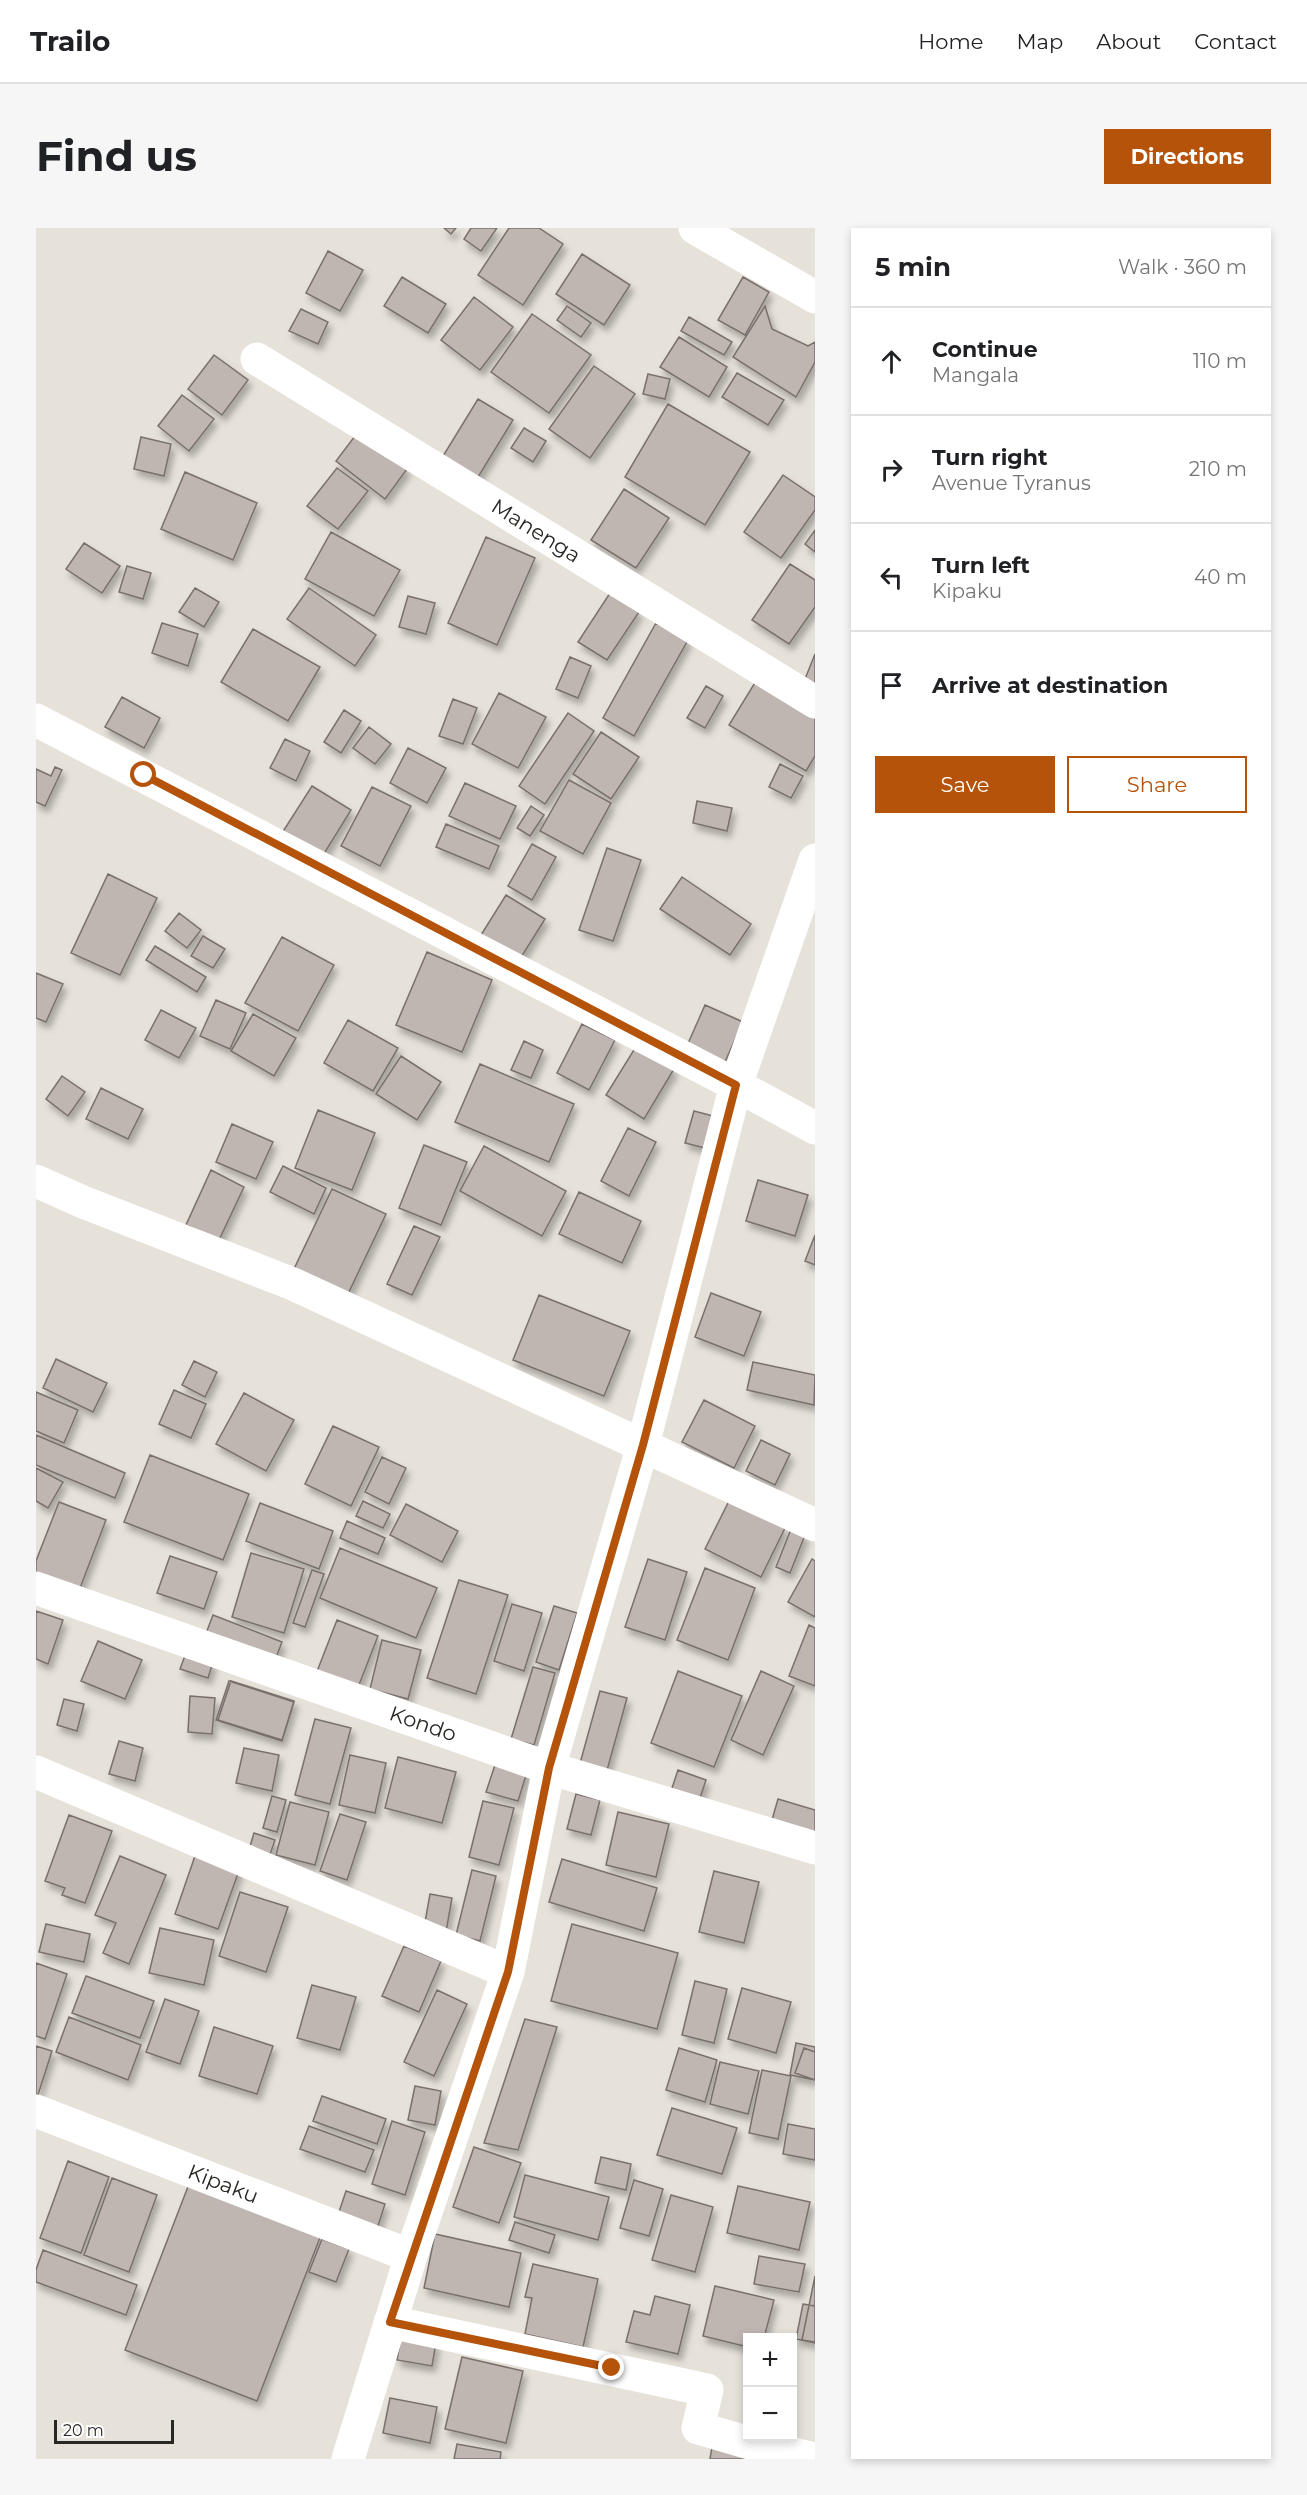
<!DOCTYPE html>
<html lang="en">
<head>
<meta charset="utf-8">
<style>
	:root { --surface:#fff; --page:#f6f6f6; --text:#202124; --muted:#757577; --line:#e0e0e0; --accent:#b45309 }
	body { margin:0; font-family:Montserrat,sans-serif; background:var(--page); color:var(--text) }
	.controls { position:absolute; right:18px; bottom:18px; display:grid; overflow:hidden; border-radius:0px; box-shadow:0 3px 9px #0003 }
	.controls button { width:54px; height:54px; display:grid; place-items:center; padding:0; border:0; border-bottom:2px solid var(--line); background:var(--surface); color:var(--text); font:30px sans-serif }
	.scale { position:absolute; left:18px; bottom:15px; width:120px; box-sizing:border-box; padding-left:6px; border:3px solid #292724; border-top:0; font-size:16px; line-height:21px; white-space:nowrap; color:#292724; -webkit-text-stroke:4px #fff; paint-order:stroke }
	.stop { position:absolute; width:18px; height:18px; margin:-14px; border:4px solid #b45309; border-radius:50%; background:#fff }
	.stop.end { background:#b45309; border-color:#fff; box-shadow:0 2px 6px #0008 }
	.list { margin:0; padding:0; list-style:none }
	h2 { display:flex; justify-content:space-between; align-items:center; height:78px; margin:0; padding:0 24px; font-size:26px }
	h2 small { font-size:20px; font-weight:400; color:var(--muted) }
	.list li { display:grid; grid-template-columns:39px 1fr auto; gap:18px; align-items:center; box-sizing:border-box; height:108px; padding:0 24px; border-top:2px solid var(--line) }
	.list b { display:block; font-size:22px; white-space:nowrap }
	.list p { margin:0; font-size:20px; white-space:nowrap; color:var(--muted) }
	.list em { font-size:20px; font-style:normal; color:var(--muted) }
	.actions { display:flex; gap:12px; padding:18px 24px }
	.actions a { flex:1; padding:14px 0; border:2px solid var(--accent); border-radius:0px; text-align:center; font-size:21px; color:var(--accent) }
	.actions .main { background:var(--accent); color:#fff }
	.icon { flex:none; width:33px; height:33px; fill:none; stroke:currentColor; stroke-width:2; stroke-linecap:round; stroke-linejoin:round }
	.map { position:relative; flex:none; width:779px; height:2231px; overflow:hidden; border-radius:0px }
	header { display:flex; align-items:center; gap:36px; box-sizing:border-box; height:84px; padding:0 30px; background:var(--surface); border-bottom:2px solid var(--line) }
	header strong { font-size:28px }
	nav { display:flex; gap:33px; margin-inline-start:auto; font-size:21px }
	.intro { display:flex; align-items:center; justify-content:space-between; box-sizing:border-box; height:144px; padding:0 36px }
	h1 { margin:0; font-size:42px }
	.button { padding:15px 27px; border-radius:0px; background:var(--accent); color:#fff; font-size:21px; font-weight:700 }
	main { display:flex; gap:36px; padding:0 36px }
	aside { flex:1; background:var(--surface); border-radius:0px; box-shadow:0 3px 9px #0003 }
	.map>svg:first-child { display:block }
	.building { fill:#c0b6b1; stroke:#79706c; stroke-width:1.5; filter:url(#shadow) }
	.lines { fill:none; stroke-linecap:round; stroke-linejoin:round }
	.minor { stroke:#fff; stroke-width:33 }
	.route { stroke:#b45309; stroke-width:8 }
	.labels { text-anchor:middle; stroke-width:4.5; stroke-linejoin:round; paint-order:stroke }
	.street-label { font-size:21px; fill:#292724; stroke:#fff }
</style>
</head>
<body>
<header>
<strong>Trailo</strong>
<nav><a>Home</a><a>Map</a><a>About</a><a>Contact</a></nav>
</header>
<div class="intro"><h1>Find us</h1><a class="button">Directions</a></div>
<main>
<div class="map">
<svg width="779" height="2231" viewBox="0 0 779 2231">
	<defs>
		<filter id="shadow"><feDropShadow dx="3.5" dy="6" stdDeviation="3" flood-color="#0004"/></filter>
	</defs>
	<rect width="100%" height="100%" fill="#e6e1d9"/>
	<path class="building" d="M 408,0 L 420,0 L 415,6 Z
		M 435,0 L 461,0 L 445,23 L 428,11 Z
		M 473,0 L 503,0 L 527,16 L 487,77 L 442,47 Z
		M 292,23 L 327,42 L 304,83 L 270,65 Z
		M 546,26 L 594,57 L 568,97 L 520,66 Z
		M 366,49 L 410,76 L 392,105 L 348,78 Z
		M 707,49 L 733,64 L 709,107 L 682,92 Z
		M 438,69 L 477,99 L 444,142 L 405,112 Z
		M 531,78 L 555,95 L 545,109 L 521,92 Z
		M 729,78 L 736,101 L 772,118 L 779,114 L 779,134 L 760,169 L 697,129 Z
		M 265,81 L 292,94 L 282,116 L 253,103 Z
		M 496,86 L 555,127 L 513,185 L 455,144 Z
		M 653,89 L 696,114 L 688,127 L 645,103 Z
		M 643,109 L 691,139 L 673,169 L 624,139 Z
		M 178,127 L 212,152 L 186,187 L 152,161 Z
		M 558,138 L 599,166 L 554,230 L 513,201 Z
		M 701,145 L 748,172 L 732,197 L 686,169 Z
		M 612,146 L 634,151 L 629,171 L 607,166 Z
		M 146,167 L 178,191 L 153,223 L 122,198 Z
		M 442,171 L 477,192 L 439,254 L 404,233 Z
		M 632,176 L 714,224 L 669,297 L 589,249 Z
		M 488,200 L 510,213 L 497,234 L 475,220 Z
		M 322,204 L 371,241 L 349,271 L 300,233 Z
		M 105,209 L 135,216 L 128,248 L 98,241 Z
		M 301,240 L 332,263 L 302,301 L 271,278 Z
		M 149,244 L 221,275 L 197,332 L 125,301 Z
		M 747,247 L 779,269 L 779,282 L 745,330 L 708,304 Z
		M 588,261 L 633,290 L 600,340 L 555,312 Z
		M 779,302 L 779,324 L 769,316 Z
		M 295,304 L 364,342 L 338,388 L 269,351 Z
		M 450,309 L 499,330 L 461,417 L 412,395 Z
		M 48,315 L 84,338 L 66,365 L 30,341 Z
		M 754,336 L 779,352 L 779,379 L 753,416 L 716,392 Z
		M 91,338 L 115,345 L 107,371 L 83,364 Z
		M 159,360 L 183,374 L 168,399 L 143,384 Z
		M 273,360 L 340,407 L 319,438 L 251,391 Z
		M 574,365 L 603,384 L 571,432 L 542,414 Z
		M 372,368 L 399,375 L 390,406 L 363,399 Z
		M 126,395 L 162,406 L 152,438 L 116,425 Z
		M 620,395 L 652,412 L 598,508 L 567,490 Z
		M 217,401 L 284,439 L 252,493 L 185,454 Z
		M 779,426 L 779,461 L 767,456 Z
		M 534,429 L 555,438 L 542,470 L 520,461 Z
		M 720,453 L 779,489 L 779,528 L 770,543 L 693,497 Z
		M 670,458 L 687,468 L 669,500 L 651,490 Z
		M 463,465 L 510,489 L 482,540 L 436,516 Z
		M 86,469 L 124,490 L 108,520 L 69,499 Z
		M 417,471 L 441,480 L 427,516 L 403,508 Z
		M 308,482 L 325,493 L 305,525 L 288,514 Z
		M 532,485 L 558,503 L 509,576 L 483,558 Z
		M 333,499 L 355,516 L 339,536 L 317,520 Z
		M 565,504 L 603,529 L 575,571 L 537,546 Z
		M 249,511 L 274,523 L 260,553 L 234,540 Z
		M 372,520 L 410,540 L 391,575 L 354,555 Z
		M 744,536 L 767,548 L 755,570 L 733,559 Z
		M 19,539 L 26,542 L 9,578 L 0,574 L 0,541 L 15,548 Z
		M 533,552 L 575,575 L 547,626 L 504,603 Z
		M 429,555 L 480,578 L 464,611 L 413,588 Z
		M 276,558 L 315,582 L 286,629 L 246,605 Z
		M 336,559 L 375,578 L 344,638 L 305,618 Z
		M 661,573 L 696,580 L 691,603 L 657,595 Z
		M 495,578 L 508,587 L 494,608 L 481,600 Z
		M 410,596 L 463,618 L 453,641 L 400,619 Z
		M 496,616 L 520,629 L 496,672 L 472,658 Z
		M 571,620 L 605,632 L 577,713 L 543,702 Z
		M 72,646 L 121,670 L 84,747 L 35,725 Z
		M 646,649 L 715,696 L 694,727 L 624,681 Z
		M 470,667 L 509,691 L 484,731 L 445,707 Z
		M 143,685 L 165,702 L 151,720 L 129,703 Z
		M 167,708 L 189,721 L 177,740 L 155,728 Z
		M 246,709 L 298,737 L 262,803 L 209,775 Z
		M 119,718 L 170,749 L 161,764 L 110,732 Z
		M 391,724 L 456,752 L 426,824 L 360,797 Z
		M 0,745 L 27,756 L 10,794 L 0,790 Z
		M 180,772 L 210,785 L 194,821 L 164,808 Z
		M 669,777 L 707,794 L 688,836 L 650,820 Z
		M 125,782 L 160,800 L 143,830 L 109,812 Z
		M 217,786 L 260,810 L 238,848 L 195,823 Z
		M 312,792 L 362,820 L 337,863 L 288,835 Z
		M 546,796 L 579,812 L 553,862 L 521,845 Z
		M 488,813 L 507,822 L 495,850 L 475,842 Z
		M 601,817 L 638,841 L 608,891 L 570,867 Z
		M 365,828 L 405,854 L 381,892 L 340,866 Z
		M 444,836 L 538,876 L 513,934 L 419,894 Z
		M 26,848 L 49,864 L 32,888 L 10,871 Z
		M 65,860 L 107,881 L 92,911 L 50,891 Z
		M 282,882 L 339,905 L 316,962 L 259,940 Z
		M 658,883 L 681,889 L 673,921 L 649,915 Z
		M 196,896 L 237,914 L 220,951 L 180,934 Z
		M 592,900 L 620,914 L 593,968 L 565,953 Z
		M 388,917 L 431,934 L 405,997 L 363,980 Z
		M 448,918 L 530,963 L 506,1008 L 424,963 Z
		M 247,938 L 290,960 L 278,986 L 234,964 Z
		M 175,942 L 208,959 L 183,1012 L 150,997 Z
		M 722,952 L 772,967 L 759,1008 L 710,993 Z
		M 296,961 L 350,986 L 312,1066 L 258,1041 Z
		M 543,964 L 605,993 L 586,1035 L 523,1006 Z
		M 378,998 L 404,1009 L 376,1067 L 351,1056 Z
		M 779,1007 L 779,1037 L 769,1033 Z
		M 675,1065 L 725,1084 L 708,1128 L 659,1109 Z
		M 503,1067 L 594,1103 L 568,1168 L 477,1132 Z
		M 20,1131 L 71,1155 L 57,1184 L 7,1160 Z
		M 158,1133 L 181,1144 L 169,1169 L 146,1157 Z
		M 717,1134 L 779,1147 L 778,1177 L 711,1162 Z
		M 138,1162 L 170,1176 L 155,1210 L 123,1196 Z
		M 0,1164 L 42,1182 L 28,1215 L 0,1203 Z
		M 208,1165 L 258,1192 L 230,1243 L 180,1216 Z
		M 668,1172 L 719,1198 L 698,1240 L 646,1214 Z
		M 297,1198 L 343,1219 L 315,1278 L 269,1256 Z
		M 0,1207 L 89,1245 L 79,1270 L 0,1237 Z
		M 725,1212 L 754,1226 L 739,1257 L 710,1243 Z
		M 114,1227 L 213,1266 L 187,1332 L 88,1294 Z
		M 346,1229 L 370,1240 L 353,1276 L 329,1264 Z
		M 0,1240 L 27,1254 L 12,1280 L 0,1273 Z
		M 327,1273 L 354,1286 L 347,1300 L 320,1288 Z
		M 693,1273 L 749,1300 L 725,1349 L 669,1321 Z
		M 23,1274 L 70,1292 L 41,1368 L 0,1352 L 0,1333 Z
		M 224,1275 L 297,1303 L 283,1341 L 210,1313 Z
		M 370,1276 L 422,1303 L 406,1334 L 354,1307 Z
		M 311,1293 L 349,1310 L 342,1326 L 304,1310 Z
		M 755,1301 L 769,1307 L 754,1345 L 740,1339 Z
		M 304,1320 L 401,1360 L 380,1410 L 284,1370 Z
		M 215,1325 L 268,1341 L 248,1405 L 196,1389 Z
		M 134,1328 L 181,1344 L 168,1381 L 121,1365 Z
		M 612,1331 L 651,1344 L 629,1412 L 589,1399 Z
		M 776,1331 L 779,1333 L 779,1389 L 752,1374 Z
		M 669,1340 L 719,1360 L 692,1432 L 641,1412 Z
		M 276,1342 L 288,1346 L 269,1399 L 257,1395 Z
		M 423,1352 L 472,1367 L 440,1466 L 391,1450 Z
		M 476,1376 L 506,1385 L 488,1443 L 458,1433 Z
		M 518,1378 L 541,1385 L 523,1442 L 500,1434 Z
		M 0,1383 L 27,1392 L 12,1436 L 0,1431 Z
		M 177,1387 L 246,1414 L 238,1435 L 169,1408 Z
		M 301,1392 L 342,1408 L 321,1462 L 280,1446 Z
		M 773,1397 L 779,1400 L 779,1458 L 753,1448 Z
		M 346,1412 L 385,1422 L 372,1471 L 334,1461 Z
		M 62,1413 L 106,1432 L 89,1471 L 45,1453 Z
		M 150,1425 L 177,1434 L 172,1450 L 144,1441 Z
		M 497,1439 L 519,1445 L 498,1517 L 475,1511 Z
		M 642,1443 L 706,1468 L 678,1539 L 615,1515 Z
		M 725,1443 L 758,1458 L 727,1527 L 695,1512 Z
		M 193,1453 L 258,1474 L 246,1513 L 180,1492 Z
		M 195,1453 L 258,1473 L 246,1512 L 182,1492 Z
		M 564,1463 L 591,1470 L 570,1546 L 543,1539 Z
		M 154,1468 L 179,1470 L 176,1506 L 152,1504 Z
		M 28,1471 L 48,1476 L 41,1503 L 21,1497 Z
		M 279,1491 L 315,1500 L 294,1576 L 259,1567 Z
		M 83,1513 L 107,1520 L 99,1553 L 73,1546 Z
		M 208,1520 L 243,1527 L 236,1563 L 200,1555 Z
		M 314,1527 L 350,1535 L 339,1585 L 303,1577 Z
		M 362,1529 L 420,1544 L 406,1595 L 349,1580 Z
		M 461,1531 L 492,1541 L 482,1573 L 450,1564 Z
		M 642,1542 L 670,1552 L 661,1579 L 633,1569 Z
		M 540,1566 L 564,1572 L 555,1607 L 531,1601 Z
		M 236,1568 L 250,1572 L 241,1604 L 227,1600 Z
		M 742,1571 L 779,1582 L 779,1612 L 734,1599 Z
		M 447,1573 L 478,1580 L 463,1637 L 433,1629 Z
		M 254,1574 L 293,1584 L 279,1637 L 240,1627 Z
		M 582,1584 L 633,1596 L 620,1649 L 570,1637 Z
		M 304,1586 L 330,1594 L 311,1652 L 284,1643 Z
		M 33,1587 L 76,1603 L 49,1675 L 26,1667 L 29,1660 L 9,1653 Z
		M 218,1605 L 239,1612 L 232,1632 L 212,1625 Z
		M 160,1625 L 204,1640 L 182,1701 L 139,1686 Z
		M 84,1628 L 130,1647 L 93,1736 L 67,1725 L 80,1695 L 59,1687 Z
		M 526,1631 L 621,1660 L 608,1703 L 513,1674 Z
		M 436,1642 L 460,1648 L 444,1713 L 420,1707 Z
		M 678,1643 L 723,1654 L 708,1715 L 663,1704 Z
		M 204,1664 L 252,1679 L 230,1744 L 183,1728 Z
		M 394,1666 L 416,1670 L 410,1704 L 388,1700 Z
		M 10,1696 L 54,1706 L 48,1734 L 3,1724 Z
		M 536,1696 L 642,1725 L 621,1801 L 515,1773 Z
		M 124,1700 L 178,1712 L 168,1757 L 113,1745 Z
		M 368,1718 L 405,1733 L 383,1784 L 346,1768 Z
		M 0,1735 L 31,1746 L 9,1811 L 0,1808 Z
		M 50,1748 L 118,1773 L 104,1810 L 36,1785 Z
		M 659,1753 L 691,1761 L 678,1815 L 646,1807 Z
		M 276,1757 L 320,1769 L 304,1822 L 261,1810 Z
		M 706,1760 L 755,1774 L 740,1825 L 692,1811 Z
		M 401,1762 L 431,1776 L 398,1848 L 368,1834 Z
		M 129,1771 L 163,1783 L 144,1836 L 110,1824 Z
		M 33,1789 L 105,1817 L 92,1852 L 20,1824 Z
		M 489,1791 L 521,1799 L 482,1922 L 448,1915 Z
		M 178,1799 L 237,1818 L 221,1866 L 163,1848 Z
		M 760,1815 L 779,1819 L 779,1852 L 754,1847 Z
		M 0,1818 L 16,1823 L 0,1873 Z
		M 643,1820 L 681,1832 L 669,1874 L 630,1862 Z
		M 768,1820 L 779,1824 L 779,1852 L 759,1845 Z
		M 684,1834 L 723,1843 L 712,1886 L 674,1876 Z
		M 726,1842 L 755,1848 L 742,1911 L 713,1905 Z
		M 379,1858 L 405,1863 L 399,1897 L 372,1892 Z
		M 286,1868 L 350,1891 L 341,1916 L 277,1893 Z
		M 636,1880 L 701,1900 L 686,1946 L 621,1927 Z
		M 356,1893 L 389,1904 L 369,1967 L 336,1956 Z
		M 752,1896 L 779,1901 L 779,1932 L 747,1926 Z
		M 273,1898 L 338,1922 L 329,1944 L 264,1921 Z
		M 438,1919 L 485,1935 L 463,1995 L 417,1979 Z
		M 565,1929 L 595,1936 L 590,1962 L 559,1955 Z
		M 32,1933 L 73,1949 L 45,2025 L 4,2010 Z
		M 489,1947 L 573,1969 L 562,2012 L 478,1989 Z
		M 76,1950 L 121,1967 L 93,2044 L 48,2027 Z
		M 598,1952 L 627,1961 L 613,2008 L 584,2000 Z
		M 153,1956 L 285,2007 L 221,2173 L 89,2122 Z
		M 702,1958 L 774,1974 L 763,2022 L 691,2005 Z
		M 310,1963 L 349,1976 L 340,2004 L 301,1990 Z
		M 635,1967 L 677,1979 L 659,2044 L 616,2032 Z
		M 479,1994 L 519,2007 L 513,2025 L 473,2012 Z
		M 399,2006 L 485,2025 L 473,2079 L 388,2060 Z
		M 286,2011 L 313,2021 L 300,2054 L 273,2044 Z
		M 7,2022 L 101,2057 L 90,2087 L 0,2054 L 0,2042 Z
		M 723,2028 L 769,2036 L 763,2064 L 718,2056 Z
		M 497,2036 L 562,2051 L 547,2119 L 489,2106 L 496,2070 L 489,2069 Z
		M 779,2048 L 779,2114 L 766,2112 Z
		M 679,2058 L 738,2072 L 728,2110 L 712,2110 L 712,2119 L 667,2108 Z
		M 619,2068 L 654,2077 L 642,2126 L 590,2114 L 598,2083 L 614,2087 Z
		M 767,2076 L 779,2078 L 779,2115 L 760,2111 Z
		M 365,2109 L 400,2115 L 396,2138 L 361,2132 Z
		M 426,2129 L 487,2143 L 470,2215 L 409,2201 Z
		M 354,2170 L 401,2179 L 394,2215 L 347,2205 Z
		M 421,2216 L 465,2224 L 464,2231 L 418,2231 Z
		M 676,2219 L 724,2231 L 674,2231 Z"/>
	<g class="lines">
		<path class="minor" d="M 659,0 L 779,69
			M 221,131 L 779,474
			M 0,492 L 700,857 L 779,900
			M 0,953 L 47,974 L 257,1056 L 779,1297
			M 0,1360 L 513,1540 L 779,1620
			M 0,1544 L 472,1744
			M 0,1883 L 375,2028
			M 354,2094 L 671,2162 L 662,2200 L 734,2221 L 779,2231
			M 312,2231 L 375,2028 L 472,1744 L 513,1540 L 607,1217 L 700,857 L 779,632"/>
	</g>
	<g class="lines">
		<path class="route" d="M 108,547 L 700,857 L 607,1217 L 513,1540 L 472,1744 L 354,2094 L 576,2140"/>
	</g>
	<g class="labels">
		<g class="street-label">
			<text transform="translate(500 303) rotate(32)" y="7">Manenga</text>
			<text transform="translate(387 1496) rotate(19)" y="7">Kondo</text>
			<text transform="translate(187 1956) rotate(21)" y="7">Kipaku</text>
		</g>
	</g>
</svg>
<div class="controls">
<button>+</button>
<button>−</button>
</div>
<div class="scale">20 m</div>
<div class="stop" style="left:108px;top:547px"></div>
<div class="stop end" style="left:576px;top:2140px"></div>
</div>
<aside>
<h2>5 min<small>Walk · 360 m</small></h2>
<ul class="list">
<li><svg class="icon" aria-label="ahead" viewBox="0 0 24 24"><path d="M12 20V5M6 11l6-6 6 6"/></svg><div><b>Continue</b><p>Mangala</p></div><em>110 m</em></li>
<li><svg class="icon" aria-label="right" viewBox="0 0 24 24"><path d="M7 20v-9h11M14 6l5 5-5 5"/></svg><div><b>Turn right</b><p>Avenue Tyranus</p></div><em>210 m</em></li>
<li><svg class="icon" aria-label="left" viewBox="0 0 24 24"><path d="M17 20v-9H6M10 6l-5 5 5 5"/></svg><div><b>Turn left</b><p>Kipaku</p></div><em>40 m</em></li>
<li><svg class="icon" aria-label="arrive" viewBox="0 0 24 24"><path d="M6 21V4h12l-3 4 3 4H6"/></svg><div><b>Arrive at destination</b></div></li>
</ul>
<div class="actions"><a class="main">Save</a><a>Share</a></div>
</aside>
</main>
</body>
</html>
